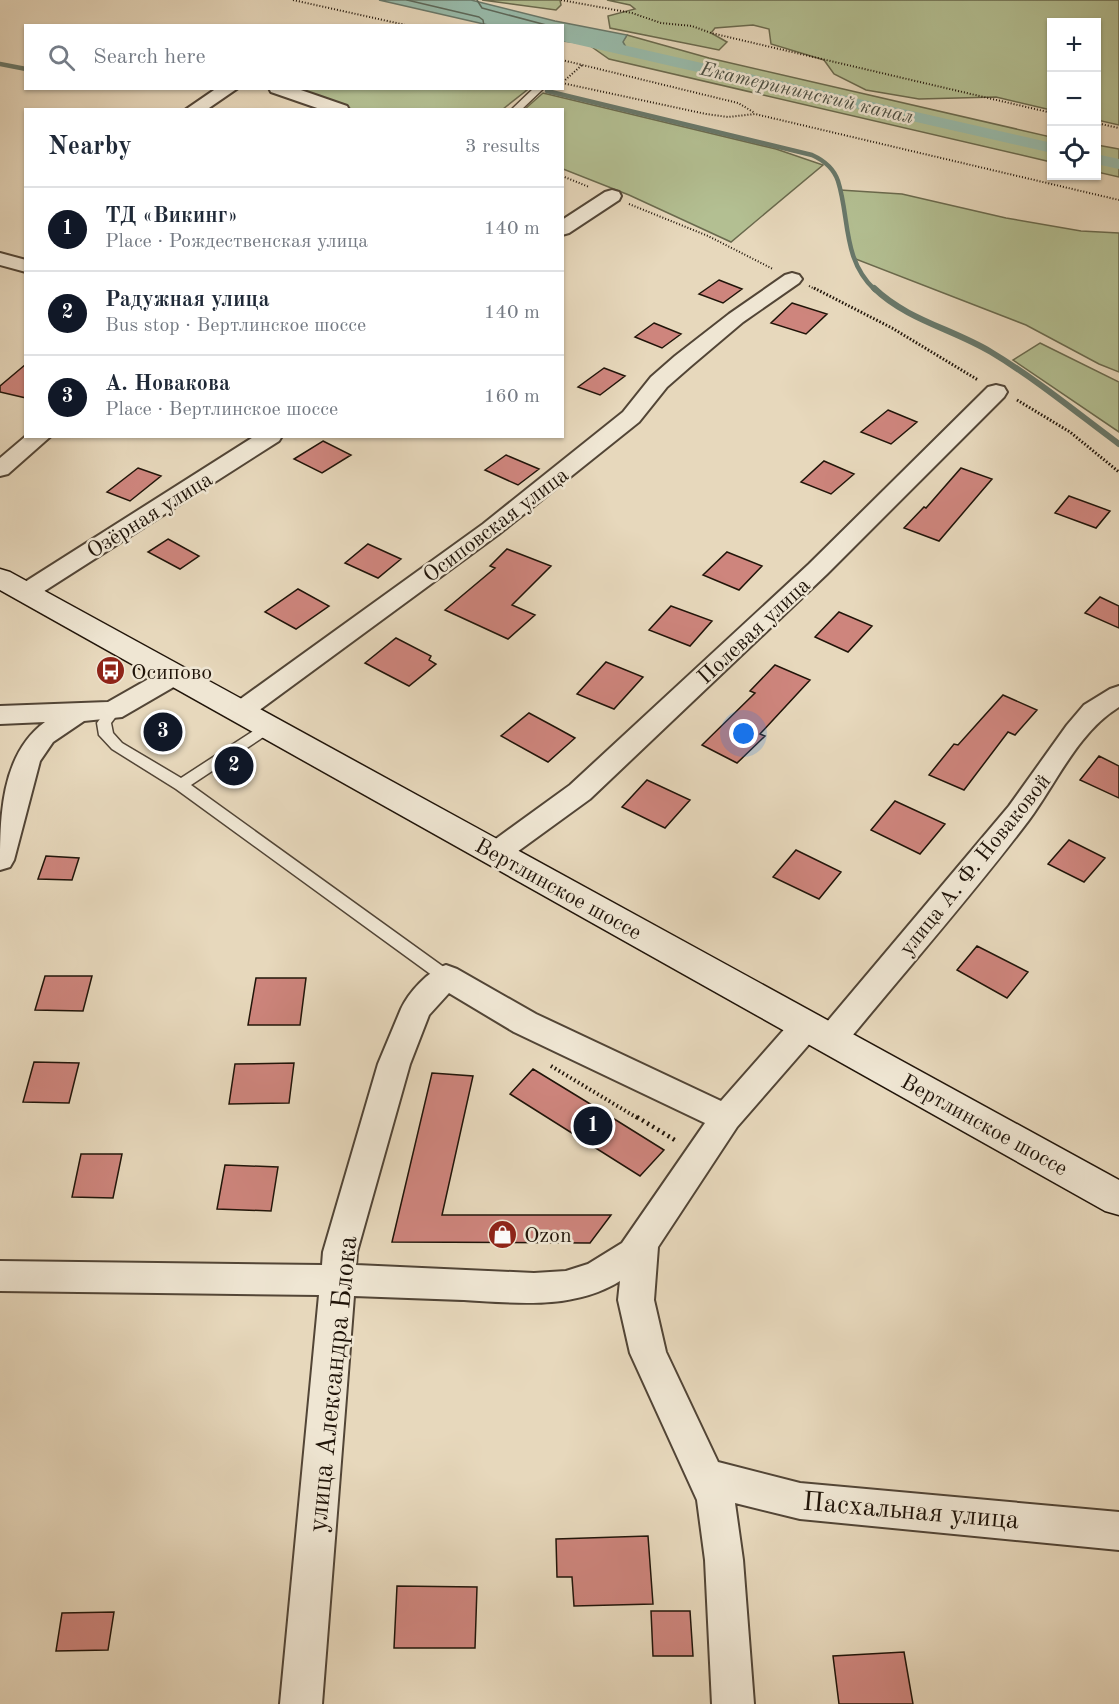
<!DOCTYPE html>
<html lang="en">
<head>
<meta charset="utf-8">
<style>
	:root { --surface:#fff; --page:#f6f6f7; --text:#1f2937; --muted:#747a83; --line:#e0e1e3; --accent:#111827 }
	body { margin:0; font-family:"Old Standard TT",serif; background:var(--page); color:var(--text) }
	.controls { position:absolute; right:18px; top:18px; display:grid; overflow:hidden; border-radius:0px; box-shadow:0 2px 4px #0004 }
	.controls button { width:54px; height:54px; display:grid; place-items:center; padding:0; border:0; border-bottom:2px solid var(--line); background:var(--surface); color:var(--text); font:30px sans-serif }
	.you { position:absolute; left:744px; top:734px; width:21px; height:21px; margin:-15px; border:4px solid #fff; border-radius:50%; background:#1a73e8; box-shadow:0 0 0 9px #1a73e833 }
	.badge { display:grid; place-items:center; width:39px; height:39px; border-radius:50%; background:var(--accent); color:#fff; font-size:20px; font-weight:700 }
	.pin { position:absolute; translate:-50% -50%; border:3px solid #fff; box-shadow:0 2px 6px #0006 }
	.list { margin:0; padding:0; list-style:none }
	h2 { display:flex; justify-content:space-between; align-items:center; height:78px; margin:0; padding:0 24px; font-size:26px }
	h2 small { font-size:20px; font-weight:400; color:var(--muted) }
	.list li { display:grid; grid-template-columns:39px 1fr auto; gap:18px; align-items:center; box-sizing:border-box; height:84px; padding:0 24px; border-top:2px solid var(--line) }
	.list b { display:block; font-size:22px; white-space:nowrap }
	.list p { margin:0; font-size:20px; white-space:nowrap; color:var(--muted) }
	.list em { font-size:20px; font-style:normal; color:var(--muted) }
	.icon { flex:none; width:33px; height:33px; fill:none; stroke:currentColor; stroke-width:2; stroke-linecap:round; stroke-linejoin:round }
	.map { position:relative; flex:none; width:1119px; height:1704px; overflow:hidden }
	.search { position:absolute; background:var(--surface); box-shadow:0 2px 4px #0004; left:24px; top:24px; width:540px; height:66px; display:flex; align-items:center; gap:15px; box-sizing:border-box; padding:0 21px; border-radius:0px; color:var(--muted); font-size:22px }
	.panel { position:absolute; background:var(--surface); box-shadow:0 2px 4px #0004; left:24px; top:108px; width:540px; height:330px; border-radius:0px }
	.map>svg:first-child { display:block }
	.green { fill:#b3bf92; stroke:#6a6a4e; stroke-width:1.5 }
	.water { fill:#98bbab; stroke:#68786a; stroke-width:1.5 }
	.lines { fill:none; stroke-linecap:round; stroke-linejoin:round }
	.shore { stroke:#5c685a; stroke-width:1.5 }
	.stream-far1 { stroke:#68786a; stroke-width:4.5 }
	.stream { stroke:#68786a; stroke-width:6 }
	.canal { fill:#98bbab; fill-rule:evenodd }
	.building { fill:#ce857d; stroke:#201409; stroke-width:1.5 }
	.service-casing { stroke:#524536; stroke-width:3 }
	.minor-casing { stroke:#524536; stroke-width:4 }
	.secondary-casing { stroke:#201409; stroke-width:3 }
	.path-far3 { stroke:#201409; stroke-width:2; stroke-dasharray:1 2; stroke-linecap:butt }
	.path-far2 { stroke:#201409; stroke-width:3; stroke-dasharray:1.5 2; stroke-linecap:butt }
	.path-far1 { stroke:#201409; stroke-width:4; stroke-dasharray:1.5 3; stroke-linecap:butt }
	.path { stroke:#201409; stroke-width:4.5; stroke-dasharray:2 4; stroke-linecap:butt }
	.service { fill:#efe6d3; fill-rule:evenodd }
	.minor { fill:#efe6d3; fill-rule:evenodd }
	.secondary { fill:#efe6d3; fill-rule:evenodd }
	.labels { text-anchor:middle; stroke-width:5; stroke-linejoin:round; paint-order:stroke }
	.far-water-label { font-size:20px; font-style:italic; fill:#4a4e42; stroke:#efe6d3 }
	.street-label { font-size:22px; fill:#201409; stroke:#efe6d3 }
	.poi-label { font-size:22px; fill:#201409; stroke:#efe6d3; text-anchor:start }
	.near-street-label { font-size:27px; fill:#201409; stroke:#efe6d3 }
</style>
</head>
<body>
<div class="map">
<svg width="1119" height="1704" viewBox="0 0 1119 1704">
	<rect width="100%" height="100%" fill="#e7d8bc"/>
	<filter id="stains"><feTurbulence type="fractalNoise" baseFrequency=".00333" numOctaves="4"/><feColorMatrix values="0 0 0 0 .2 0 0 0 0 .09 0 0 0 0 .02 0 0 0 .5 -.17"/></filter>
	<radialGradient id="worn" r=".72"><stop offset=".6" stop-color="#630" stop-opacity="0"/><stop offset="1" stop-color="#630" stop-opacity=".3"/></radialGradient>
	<path class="green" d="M 482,0 L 560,0 L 561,5 L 556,10 Z
		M 607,0 L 1119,0 L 1119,125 L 1097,120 L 1096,22 L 1052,22 L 1051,110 L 996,97 L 919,99 L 866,90 L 834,74 L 824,60 L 771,44 L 769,29 L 753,25 L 715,28 L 711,33 L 727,42 L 719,50 L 610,28 L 608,16 L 635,9 L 630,5 Z
		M 627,35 L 709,58 L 1051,137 L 1051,162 L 609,59 L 589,45 L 604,46 L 617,50 Z
		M 520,88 L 527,90 L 503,109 L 355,110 L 289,89 Z
		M 543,93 L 776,149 L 823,165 L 731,242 L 629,195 L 563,169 L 562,110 L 525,109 Z
		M 1097,145 L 1119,149 L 1119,177 L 1097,172 Z
		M 840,190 L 902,194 L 1006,218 L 1081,231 L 1119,233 L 1119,372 L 1099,364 L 1026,325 L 853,258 Z
		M 1040,343 L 1119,382 L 1119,432 L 1013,360 Z"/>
	<path class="water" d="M 379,0 L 471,0 L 555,21 L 627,35 L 623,42 L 626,47 L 617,50 L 604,46 L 563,41 L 562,26 L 488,25 Z"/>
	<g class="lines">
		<path class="shore" d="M 407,0 L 479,17 L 483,20 L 484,26
			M 477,0 L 482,8 L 550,26"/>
		<path class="stream-far1" d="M 0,64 L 26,69
			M 547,91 L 812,155 C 823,160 834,169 838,181 C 850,219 842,259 875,290"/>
		<path class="stream" d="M 874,288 C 907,320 953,329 991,352 C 1036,379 1077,413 1119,444"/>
		<path class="canal" d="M 562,31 L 1052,143 L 1052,153 L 562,41 Z
			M 1096,154 L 1119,159 L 1119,169 L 1096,164 Z"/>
	</g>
	<path class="building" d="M 719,280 L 742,289 L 723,303 L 699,294 Z
		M 792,303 L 827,314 L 806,334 L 771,323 Z
		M 654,323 L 681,334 L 662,348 L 635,337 Z
		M 26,364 L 26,398 L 0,392 L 0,386 Z
		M 604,368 L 625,376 L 600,395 L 578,387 Z
		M 888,410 L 917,422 L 891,444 L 861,432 Z
		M 323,441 L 351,455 L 322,473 L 294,459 Z
		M 506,455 L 539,469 L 518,485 L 485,470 Z
		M 824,461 L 854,474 L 831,494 L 801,482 Z
		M 138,468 L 161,476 L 130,501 L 107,492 Z
		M 961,468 L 992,479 L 939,541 L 904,528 L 924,507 L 926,508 Z
		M 1069,496 L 1110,511 L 1096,528 L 1055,513 Z
		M 168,539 L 199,556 L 180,569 L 148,552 Z
		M 368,544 L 401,559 L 378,578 L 345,563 Z
		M 507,549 L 551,566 L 512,605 L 535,615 L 508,639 L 445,610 L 495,568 L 490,566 Z
		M 727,552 L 762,566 L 739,590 L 703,575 Z
		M 298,589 L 329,606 L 296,629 L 265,612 Z
		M 1100,597 L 1119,606 L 1119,628 L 1085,613 Z
		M 671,606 L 712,621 L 690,646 L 649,630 Z
		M 839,612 L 872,626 L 848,652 L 815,637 Z
		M 396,638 L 431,656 L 429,660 L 436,664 L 409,686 L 365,663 Z
		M 606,662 L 643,677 L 614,709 L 577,694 Z
		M 775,665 L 810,680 L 760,734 L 765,736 L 737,763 L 702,745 L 755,693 L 750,691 Z
		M 1003,695 L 1037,710 L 1015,735 L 1008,732 L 964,790 L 929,775 L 954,744 L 958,745 Z
		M 529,713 L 555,727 L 575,738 L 548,762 L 501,736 Z
		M 1099,756 L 1119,766 L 1119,798 L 1080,780 Z
		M 647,780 L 690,800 L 665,828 L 622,807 Z
		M 895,801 L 945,824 L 920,854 L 871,830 Z
		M 1069,840 L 1105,858 L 1084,882 L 1048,864 Z
		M 796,850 L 841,872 L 819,899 L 773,877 Z
		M 46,856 L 79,858 L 72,880 L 38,879 Z
		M 977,946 L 1028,972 L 1007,998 L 957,970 Z
		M 45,976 L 92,976 L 83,1011 L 35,1010 Z
		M 256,978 L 306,978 L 300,1025 L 248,1025 Z
		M 34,1062 L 79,1063 L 69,1103 L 23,1102 Z
		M 294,1063 L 289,1103 L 229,1104 L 235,1064 Z
		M 533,1069 L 587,1102 L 664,1150 L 640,1176 L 510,1094 Z
		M 432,1073 L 473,1076 L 442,1215 L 611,1215 L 590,1243 L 392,1242 Z
		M 81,1154 L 122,1154 L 113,1198 L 72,1197 Z
		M 225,1165 L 278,1167 L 271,1211 L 217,1209 Z
		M 648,1536 L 653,1604 L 574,1606 L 572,1577 L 557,1577 L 556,1539 Z
		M 397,1586 L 477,1587 L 475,1648 L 394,1648 Z
		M 651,1611 L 690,1611 L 693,1656 L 653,1656 Z
		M 114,1612 L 108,1650 L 56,1651 L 62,1613 Z
		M 904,1652 L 913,1704 L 839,1704 L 833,1656 Z"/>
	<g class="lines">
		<defs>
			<path id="service" d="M 534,88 L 544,88 L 521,110 L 511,110 Z
				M 113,706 L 120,711 L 111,723 L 113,733 L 122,743 L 181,778 L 264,724 L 274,724 L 276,727 L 274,730 L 191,785 L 452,973 L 454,977 L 452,981 L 440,981 L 176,789 L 112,749 L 99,735 L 97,723 L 108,708 Z"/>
			<path id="minor" d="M 217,88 L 238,88 L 206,110 L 185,110 Z
				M 269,88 L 295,88 L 347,106 L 349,110 L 323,110 L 271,92 Z
				M 612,190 L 619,192 L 621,196 L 619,200 L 569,233 L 562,235 L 562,220 L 605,192 Z
				M 0,253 L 26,260 L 26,272 L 0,265 Z
				M 792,273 L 799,275 L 802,279 L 799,283 L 743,322 L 691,366 L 667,387 L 639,422 L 499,534 L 250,717 L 241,720 L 232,717 L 228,711 L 232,705 L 483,524 L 623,412 L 651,377 L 675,356 L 729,314 L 785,275 Z
				M 996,385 L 1004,387 L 1007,392 L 1004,397 L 827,574 L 590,799 L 506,860 L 496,863 L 486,860 L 482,853 L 486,846 L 570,785 L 809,564 L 988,387 Z
				M 26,436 L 51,436 L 8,474 L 0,476 L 0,458 Z
				M 255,436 L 282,436 L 279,441 L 35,597 L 26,600 L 17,597 L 14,592 L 17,587 Z
				M 175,667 L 184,669 L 188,675 L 184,681 L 122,717 L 84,721 L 53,742 L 40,761 L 14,860 L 10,867 L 0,870 C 0,819 0,755 45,722 L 0,724 L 0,706 L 108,702 L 166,669 Z
				M 1119,686 L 1119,707 C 1078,732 1057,782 1029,820 C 970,898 905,971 843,1047 L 832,1050 L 821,1047 L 816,1038 L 821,1029 L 1009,806 L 1067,725 L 1084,705 L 1110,689 Z
				M 446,965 L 457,969 L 536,1014 L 721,1101 L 796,1016 L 807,1013 L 818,1016 L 823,1025 L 818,1034 L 737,1127 L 658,1247 L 654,1300 L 666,1352 L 718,1462 L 800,1483 L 1119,1512 L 1119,1550 L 800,1519 L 735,1503 L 743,1560 L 754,1704 L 712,1704 L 705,1560 L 697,1500 L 630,1353 L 618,1300 L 620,1281 C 573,1310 517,1303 464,1300 C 427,1299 390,1297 354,1296 L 322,1704 L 280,1704 L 319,1295 L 0,1291 L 0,1261 L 322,1265 L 323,1252 L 378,1064 L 401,1009 C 409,992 428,971 446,965 ZM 449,993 L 514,1032 L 705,1123 L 622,1243 L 588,1264 L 566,1271 L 534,1273 L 356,1265 L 357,1252 L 410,1064 L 429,1015 Z"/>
			<path id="secondary" d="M 0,569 L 10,572 L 1119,1180 L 1119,1215 L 1105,1211 L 0,590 Z"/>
		</defs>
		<use href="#service" class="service-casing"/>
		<use href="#minor" class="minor-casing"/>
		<use href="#secondary" class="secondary-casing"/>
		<path class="path-far3" d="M 293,0 L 410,26
			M 561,0 L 632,13 L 661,23 L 692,26 L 711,33 L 1052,113
			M 562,60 L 738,103 L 755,113
			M 563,82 L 582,65
			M 562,83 L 706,114 L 728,117 L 755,114 L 1119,200
			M 1096,123 L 1119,128
			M 562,176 L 589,187
			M 629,204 L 708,236 L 773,269
			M 809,286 L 817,290"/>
		<path class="path-far2" d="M 814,288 L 892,328 L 978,380
			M 1017,400 L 1070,432 L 1119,472"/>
		<path class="path-far1" d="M 551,1066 L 639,1119"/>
		<path class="path" d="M 637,1117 L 678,1142"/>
		<use href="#service" class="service"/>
		<use href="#minor" class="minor"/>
		<use href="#secondary" class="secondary"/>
	</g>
	<defs>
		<symbol id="bus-disc" viewBox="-11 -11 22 22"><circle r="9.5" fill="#8f2418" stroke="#efe6d3"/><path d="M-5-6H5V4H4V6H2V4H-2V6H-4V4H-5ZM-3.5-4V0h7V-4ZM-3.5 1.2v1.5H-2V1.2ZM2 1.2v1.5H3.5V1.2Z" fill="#fff"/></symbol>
		<symbol id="shop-disc" viewBox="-11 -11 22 22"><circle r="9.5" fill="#8f2418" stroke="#efe6d3"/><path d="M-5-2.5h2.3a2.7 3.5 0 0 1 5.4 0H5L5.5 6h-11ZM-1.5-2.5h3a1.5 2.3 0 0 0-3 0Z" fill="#fff"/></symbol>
	</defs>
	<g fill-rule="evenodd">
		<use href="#bus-disc" x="94" y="654" width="33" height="33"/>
		<use href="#shop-disc" x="486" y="1218" width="33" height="33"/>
	</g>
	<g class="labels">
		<g class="far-water-label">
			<text transform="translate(807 92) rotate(13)" y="7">Екатерининский канал</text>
		</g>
		<g class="street-label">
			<text transform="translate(149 514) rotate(-32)" y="8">Озёрная улица</text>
			<text transform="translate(495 524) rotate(-37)" y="8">Осиповская улица</text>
			<text transform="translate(753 630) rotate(-43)" y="8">Полевая улица</text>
			<text transform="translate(974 864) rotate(-51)" y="8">улица А. Ф. Новаковой</text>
			<text transform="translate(559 888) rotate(29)" y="8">Вертлинское шоссе</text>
			<text transform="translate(985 1124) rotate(29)" y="8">Вертлинское шоссе</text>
		</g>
		<g class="poi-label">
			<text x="131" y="679">Осипово</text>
			<text x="524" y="1242">Ozon</text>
		</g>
		<g class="near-street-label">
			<text transform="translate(332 1384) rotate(-84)" y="9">улица Александра Блока</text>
			<text transform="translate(911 1510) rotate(5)" y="9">Пасхальная улица</text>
		</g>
	</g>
	<rect width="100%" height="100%" filter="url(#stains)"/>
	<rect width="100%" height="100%" fill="url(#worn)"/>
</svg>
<div class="controls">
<button>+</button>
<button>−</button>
<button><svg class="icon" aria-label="locate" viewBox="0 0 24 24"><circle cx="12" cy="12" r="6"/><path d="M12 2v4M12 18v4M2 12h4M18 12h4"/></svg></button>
</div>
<div class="you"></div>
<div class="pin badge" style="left:593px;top:1126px">1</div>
<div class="pin badge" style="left:234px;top:766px">2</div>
<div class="pin badge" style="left:163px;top:732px">3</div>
<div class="search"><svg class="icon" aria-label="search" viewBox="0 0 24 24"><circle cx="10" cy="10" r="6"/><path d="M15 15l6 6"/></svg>Search here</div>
<section class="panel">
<h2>Nearby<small>3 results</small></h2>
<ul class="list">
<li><span class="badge">1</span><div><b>ТД «Викинг»</b><p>Place · Рождественская улица</p></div><em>140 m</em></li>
<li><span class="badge">2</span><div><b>Радужная улица</b><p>Bus stop · Вертлинское шоссе</p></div><em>140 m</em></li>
<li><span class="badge">3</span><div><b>А. Новакова</b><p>Place · Вертлинское шоссе</p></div><em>160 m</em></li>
</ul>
</section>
</div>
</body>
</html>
